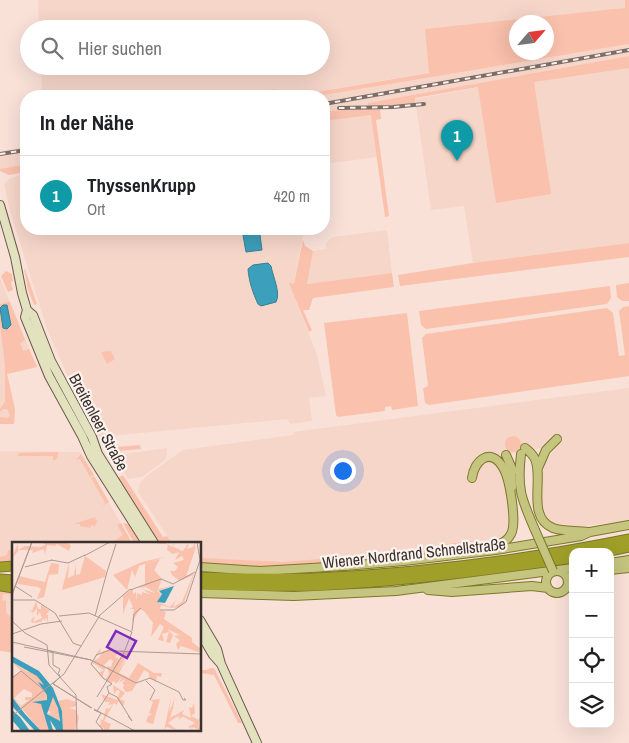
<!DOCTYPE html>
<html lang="de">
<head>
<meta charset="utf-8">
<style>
	:root { --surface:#fff; --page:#f2f2f2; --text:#202124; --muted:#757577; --line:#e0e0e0; --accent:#ea580c }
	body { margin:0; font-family:"Archivo Narrow",sans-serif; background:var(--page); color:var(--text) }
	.controls { position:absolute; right:15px; bottom:15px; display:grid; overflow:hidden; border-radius:10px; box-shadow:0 5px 20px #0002 }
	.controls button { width:45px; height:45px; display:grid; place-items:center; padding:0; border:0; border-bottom:1px solid var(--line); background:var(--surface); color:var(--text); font:25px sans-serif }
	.compass { position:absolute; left:509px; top:15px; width:45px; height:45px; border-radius:50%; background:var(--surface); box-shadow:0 5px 20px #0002; rotate:62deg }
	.you { position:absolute; left:342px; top:470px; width:18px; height:18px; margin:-12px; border:4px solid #fff; border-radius:50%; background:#1a73e8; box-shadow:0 0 0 8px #1a73e833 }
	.badge { display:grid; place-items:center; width:32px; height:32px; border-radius:50%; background:var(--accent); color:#fff; font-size:16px; font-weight:700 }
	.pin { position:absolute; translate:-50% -41px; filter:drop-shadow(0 1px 2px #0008) }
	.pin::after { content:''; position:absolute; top:26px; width:18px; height:15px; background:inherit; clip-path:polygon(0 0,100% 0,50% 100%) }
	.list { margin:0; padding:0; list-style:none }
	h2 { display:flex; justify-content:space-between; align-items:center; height:65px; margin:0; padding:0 20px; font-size:21px }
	h2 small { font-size:16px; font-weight:400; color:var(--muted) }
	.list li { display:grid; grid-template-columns:32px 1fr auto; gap:15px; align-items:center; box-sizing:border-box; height:80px; padding:0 20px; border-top:1px solid var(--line) }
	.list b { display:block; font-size:19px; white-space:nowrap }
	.list p { margin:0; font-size:16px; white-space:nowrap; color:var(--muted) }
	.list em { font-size:16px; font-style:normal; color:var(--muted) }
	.icon { flex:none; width:28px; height:28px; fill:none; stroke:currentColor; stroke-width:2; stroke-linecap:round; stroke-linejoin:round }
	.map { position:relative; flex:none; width:629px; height:743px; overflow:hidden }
	.search { position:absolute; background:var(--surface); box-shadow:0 5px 20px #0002; left:20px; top:20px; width:310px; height:55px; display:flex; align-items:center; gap:12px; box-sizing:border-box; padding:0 18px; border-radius:28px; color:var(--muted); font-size:19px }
	.panel { position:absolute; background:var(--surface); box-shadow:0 5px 20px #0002; left:20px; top:90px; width:310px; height:145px; border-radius:20px }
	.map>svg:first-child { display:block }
	.built { fill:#f6d6c9; fill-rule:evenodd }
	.green { fill:#fac1ac; fill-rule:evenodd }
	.water { fill:#3c9fbb; stroke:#3b7e91 }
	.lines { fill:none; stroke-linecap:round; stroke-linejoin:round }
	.secondary-casing { stroke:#6d5850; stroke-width:10 }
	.primary-casing { stroke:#7c782b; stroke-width:10 }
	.highway-casing { stroke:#7c782b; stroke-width:11 }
	.secondary { stroke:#e2e2bf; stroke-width:8 }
	.primary { stroke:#c5c57f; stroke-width:8 }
	.highway { stroke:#9f9f29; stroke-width:9 }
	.rail-casing { stroke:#7b6d68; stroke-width:4 }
	.rail { stroke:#fcf2ee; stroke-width:2; stroke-dasharray:5.5; stroke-linecap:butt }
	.primary-bridge-casing { stroke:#7c782b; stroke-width:10; stroke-linecap:butt }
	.primary-bridge { stroke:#c5c57f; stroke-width:8 }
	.labels { text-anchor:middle; stroke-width:4.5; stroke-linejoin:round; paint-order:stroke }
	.street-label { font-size:16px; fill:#3a312e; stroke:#fcf2ee }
	.inset-road { fill:none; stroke:#ad9b94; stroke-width:1 }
	.view { fill:#7b2cbf; fill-opacity:0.15; stroke:#7b2cbf; stroke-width:2.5 }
	.inset-edge { fill:none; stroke:#3a312e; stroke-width:2.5 }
</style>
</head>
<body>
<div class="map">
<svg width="629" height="743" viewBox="0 0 629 743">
	<rect width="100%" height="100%" fill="#f9e1d8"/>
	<path class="built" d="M 38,0 L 625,0 L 629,38 L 293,96 L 42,96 L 41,66 L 321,66 L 321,29 L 39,29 ZM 516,22 L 546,22 L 546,52 L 516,52 Z
		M 629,44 L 629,56 L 368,103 L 367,109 L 324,111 L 324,96 L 318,96 Z
		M 629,60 L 629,243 L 473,263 L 464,206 L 431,210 L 415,99 Z
		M 371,115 L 377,157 L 324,164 L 324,121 Z
		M 26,147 L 26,164 L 0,169 L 0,151 Z
		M 26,174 L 26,229 L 304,229 L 294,284 L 290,284 L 317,355 L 326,396 L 309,398 L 312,421 L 290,424 L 287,419 L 99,437 L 75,393 L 47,329 L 10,211 L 4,184 L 10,178 Z
		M 387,230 L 392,273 L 307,284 L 313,251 L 326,249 L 326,243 L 333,237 Z
		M 0,278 L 37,367 L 7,374 L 15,409 L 14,424 L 0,424 Z
		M 629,388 L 629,521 L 575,527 L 554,523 L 545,516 L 541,510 L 540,501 L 543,467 L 557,445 L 502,456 L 502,472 L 510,513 L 509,525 L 504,536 L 500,539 L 483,545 L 424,552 L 303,565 L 200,562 L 200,543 L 172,543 L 138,492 L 140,483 L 145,477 L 183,450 L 293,435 L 293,432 Z
		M 167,448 L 167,454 L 165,460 L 142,477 L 128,479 L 115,459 L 117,453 L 122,452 L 123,454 Z
		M 0,451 L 80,452 L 132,543 L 14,543 L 14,558 L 0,557 Z
		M 3,588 L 14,590 L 14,619 L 1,610 Z"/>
	<path class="green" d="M 625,0 L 629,0 L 629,44 L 318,96 L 293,96 L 429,73 L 425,29 L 625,8 ZM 516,22 L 546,22 L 546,52 L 516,52 Z
		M 629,56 L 629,68 L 534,82 L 551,194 L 496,203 L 478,87 L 415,98 L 415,105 L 368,105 L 368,103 Z
		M 276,89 L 277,96 L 244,96 Z
		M 367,108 L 380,109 L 381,119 L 376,120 L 389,216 L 385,217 L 371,115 L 324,121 L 324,111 L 367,109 Z
		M 20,113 L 26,113 L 26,146 Z
		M 26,164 L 26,172 L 9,175 L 0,171 L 0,169 Z
		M 303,240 L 305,246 L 313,251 L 307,284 L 392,273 L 394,287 L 313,298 L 309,310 L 303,310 L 312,330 L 309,332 L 289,283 L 294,284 Z
		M 629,243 L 629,257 L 400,286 L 398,275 L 473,263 Z
		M 24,269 L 25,269 L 37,304 L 34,305 L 28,290 Z
		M 6,271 L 12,274 L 13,281 L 11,282 L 13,290 L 8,292 L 1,276 Z
		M 629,283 L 629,301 L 622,301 L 617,297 L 616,285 Z
		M 610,286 L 611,298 L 607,304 L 426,329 L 421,325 L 419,311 Z
		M 8,302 L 10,302 L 25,340 L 20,343 L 23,351 L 29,349 L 37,367 L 7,374 L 15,409 L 14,424 L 0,424 L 0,417 L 8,418 L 10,415 L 7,409 L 3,409 L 1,412 L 0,409 L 5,402 L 5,365 L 0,324 L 0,304 Z
		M 629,306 L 629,376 L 429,405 L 425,403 L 423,388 L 427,387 L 428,385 L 422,338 L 426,334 L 607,308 L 613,313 L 619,356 L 625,355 L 619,311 L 623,307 Z
		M 407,313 L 418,406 L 392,410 L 391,406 L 385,407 L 385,411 L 338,417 L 336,415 L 324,323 Z
		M 111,351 L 115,359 L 107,364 L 101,352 Z
		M505 444a8 8 0 1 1 16 0a8 8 0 1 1-16 0Z
		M 140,445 L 141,449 L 106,452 L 104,448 Z
		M 19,453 L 58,452 L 58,456 L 57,457 L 56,460 L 53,460 L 53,456 L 18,456 Z
		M 81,454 L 94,475 L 90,477 L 80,459 L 76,460 Z
		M 123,475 L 163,537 L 167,536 L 172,543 L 158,543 L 118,478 Z
		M 94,476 L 109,502 L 102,506 L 105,503 L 91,478 Z
		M 95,517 L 96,521 L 98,520 L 94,527 L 93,525 L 91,525 L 91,528 L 80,526 L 80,524 L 74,524 Z
		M 121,523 L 132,543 L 111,543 L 123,535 L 117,525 Z
		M 123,523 L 128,524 L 140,543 L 134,543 Z
		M 470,541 L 482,543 L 483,547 L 378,560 L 269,568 L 200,564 L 200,558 L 283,562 L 381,554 Z
		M 8,550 L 14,551 L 14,563 L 0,563 L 0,557 L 7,555 Z
		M 0,587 L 14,590 L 14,595 L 3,594 L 2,600 L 6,601 L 6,613 L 10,616 L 14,617 L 14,653 L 0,651 Z
		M 211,668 L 214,668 L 242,723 L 238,723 L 214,675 L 200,673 L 200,670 L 206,670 Z"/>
	<path class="water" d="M 257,233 L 260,235 L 262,250 L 246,252 L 243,235 Z
		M 268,263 L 271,266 C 273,277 281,293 276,302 L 261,306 L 258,304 C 253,293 249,282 248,269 L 253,265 Z
		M 3,305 L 7,305 L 11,325 L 7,329 L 3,328 L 0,308 Z"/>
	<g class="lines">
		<defs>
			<path id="secondary" d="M 0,205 L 15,257 L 22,293 L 27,310 L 33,315 L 51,361 L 92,437 L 98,454 L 154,543
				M 27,310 L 25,317 L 49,376 L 82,436 L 91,456 L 146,543
				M 200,620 L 217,649 L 221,664 L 257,743
				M 200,633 L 213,655 L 221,664"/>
			<path id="primary" d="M 525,448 C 529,451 533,455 535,459 C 544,479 526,517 553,528 C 564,532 577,530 588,532
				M 521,454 C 517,489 521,498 535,530
				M 506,455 L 513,471
				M 511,467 L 512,487
				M 538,468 L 546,450 L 557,439
				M 472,478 C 474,461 490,447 502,466 C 510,477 517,523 511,534 C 507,542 500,544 492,548
				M 610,563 L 629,560
				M 200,567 L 260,571 L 345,566 L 404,561 L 496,550 L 581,536 L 590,532 L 629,525
				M 610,570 L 629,568
				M546 582a11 11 0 1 1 22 0a11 11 0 1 1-22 0Z
				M 428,590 L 452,592 L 532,586 L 548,588
				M 200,593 L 294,596 L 396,591 L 573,568"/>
			<path id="highway" d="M 606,552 L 629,547
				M 0,567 L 14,566
				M 200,577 C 238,578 276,579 314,578 C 419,573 525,560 629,539
				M 0,579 L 14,580
				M 200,585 C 238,586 276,587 315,586 C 401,582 487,571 573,558
				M 0,586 L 14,588"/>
		</defs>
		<use href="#secondary" class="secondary-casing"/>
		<use href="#primary" class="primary-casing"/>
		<use href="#highway" class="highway-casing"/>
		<use href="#secondary" class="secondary"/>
		<use href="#primary" class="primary"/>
		<use href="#highway" class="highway"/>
		<defs>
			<path id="rail" d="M 324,104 L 629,50
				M 339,108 L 393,107 L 424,104
				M 0,154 L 26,150"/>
		</defs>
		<use href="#rail" class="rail-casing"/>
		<use href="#rail" class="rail"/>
		<defs>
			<path id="primary-bridge" d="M 535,530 L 553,571"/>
		</defs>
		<use href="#primary-bridge" class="primary-bridge-casing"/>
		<use href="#primary-bridge" class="primary-bridge"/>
	</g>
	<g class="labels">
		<g class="street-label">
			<text transform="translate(99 422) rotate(62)" y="6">Breitenleer Straße</text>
			<text transform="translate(414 553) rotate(-6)" y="6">Wiener Nordrand Schnellstraße</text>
		</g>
	</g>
	<g transform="translate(12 542)">
		<rect width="189" height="189" fill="#f9e1d8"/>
		<path d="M 31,0 L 55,0 L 59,4 L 57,9 L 45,2 L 43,4 L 35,3 L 33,13 L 32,7 L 20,11 L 21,8 L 7,8 L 0,16 L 6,1 L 6,8 L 13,4 L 29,5 L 33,3 ZM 152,0 L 160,5 L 162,0 L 161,5 L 167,7 L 169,0 L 167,8 L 171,9 L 177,0 L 175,7 L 181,5 L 183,0 L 183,5 L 189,3 L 184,5 L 174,34 L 182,32 L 172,61 L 168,65 L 159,66 L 149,63 L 148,68 L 154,70 L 152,77 L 180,96 L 180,100 L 189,107 L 189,111 L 169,104 L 166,108 L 164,102 L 168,98 L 162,94 L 168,93 L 155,87 L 161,93 L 158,101 L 154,100 L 157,90 L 150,92 L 152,99 L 146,98 L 152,85 L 148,82 L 139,95 L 141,81 L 133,70 L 128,67 L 120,80 L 122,67 L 118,67 L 121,65 L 117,56 L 111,72 L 111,54 L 102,61 L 118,48 L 121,47 L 121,52 L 124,50 L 124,60 L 125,51 L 130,53 L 130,50 L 137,52 L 139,51 L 136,51 L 130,47 L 143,51 L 134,45 L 125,46 L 133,43 L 133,22 L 148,17 L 142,28 L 150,37 L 146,47 L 163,43 L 145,49 L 149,52 L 146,60 L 158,65 L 164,58 L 161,65 L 170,60 L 181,33 L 168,39 L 160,33 L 158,29 L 163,29 L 166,25 L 161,21 L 172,18 L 170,14 L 163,18 L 167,10 L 161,12 L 155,8 L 156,2 L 144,2 ZM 73,14 L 94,29 L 93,35 L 50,48 L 57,20 L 56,36 L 62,33 L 64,21 L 64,33 L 68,32 ZM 152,15 L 127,24 L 123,35 L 120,28 L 115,48 L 101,33 L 130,20 ZM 39,21 L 47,22 L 46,32 L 37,33 L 32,55 L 25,57 L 29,47 L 26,45 L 6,42 L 7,34 L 33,40 ZM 24,59 L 26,67 L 29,67 L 29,62 L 36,68 L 39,66 L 34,73 L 36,73 L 36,81 L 34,75 L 33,80 L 32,76 L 29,80 L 20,81 L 19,78 L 23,74 L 21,80 L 30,76 L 28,70 L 25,74 L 25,66 L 21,71 L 17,68 L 20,69 ZM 117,100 L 114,106 L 110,113 L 114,109 L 118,109 L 105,130 L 116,115 L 107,131 L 117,136 L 126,121 L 142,131 L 150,131 L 149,135 L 145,134 L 144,140 L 137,136 L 140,132 L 137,135 L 137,131 L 132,128 L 120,149 L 114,150 L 111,146 L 112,142 L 110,142 L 113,137 L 107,141 L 111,134 L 104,142 L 102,139 L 99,141 L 93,138 L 97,132 L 95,124 L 99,125 L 101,119 L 98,117 L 91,124 L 94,124 L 90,136 L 86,131 L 92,128 L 79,120 L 87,116 L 90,111 L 84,112 L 89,106 L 88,111 L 95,108 L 106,109 L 103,117 L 106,115 L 106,118 L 112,111 L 106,114 L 109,108 L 113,108 ZM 0,120 L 16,130 L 18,127 L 30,137 L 36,152 L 31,168 L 37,189 L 29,189 L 0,155 L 0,135 L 9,129 ZM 12,147 L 20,151 L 20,155 L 13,155 L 13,158 L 17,158 L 9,164 L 2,156 ZM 101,143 L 113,151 L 108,157 L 113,159 L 111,164 L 106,159 L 105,163 L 102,161 L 92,179 L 99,182 L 96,189 L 92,189 L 92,185 L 90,187 L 86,183 L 88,184 L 89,178 L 86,177 L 91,178 L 94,166 L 97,167 L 101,162 L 96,163 L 98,160 L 93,160 L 89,152 L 105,158 L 108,149 L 105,148 L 102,152 ZM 43,151 L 44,152 L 46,159 L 55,157 L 64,160 L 64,164 L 57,166 L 64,168 L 67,176 L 63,189 L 51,189 L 50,169 ZM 41,155 L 47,166 L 47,179 L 36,172 L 40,170 L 36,169 L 37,158 ZM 159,155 L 157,171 L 163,155 L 161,165 L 162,166 L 164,167 L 161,166 L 158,176 L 172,168 L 170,172 L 179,176 L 177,165 L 180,166 L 182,161 L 183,171 L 179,174 L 187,178 L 189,172 L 186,186 L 189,180 L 189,189 L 181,185 L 179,189 L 180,185 L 178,186 L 176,185 L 183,181 L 170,174 L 170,175 L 167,178 L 168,174 L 166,176 L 165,175 L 168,172 L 156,181 L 165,188 L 154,185 L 152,189 ZM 148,157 L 141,182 L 134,180 L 136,174 L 140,172 L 137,171 L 141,160 L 138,158 Z" fill="#fac1ac" fill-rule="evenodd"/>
		<path d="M 162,44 L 153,61 L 145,60 L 150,52 L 147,49 ZM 0,114 L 27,129 L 41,146 L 50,169 L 51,189 L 45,189 L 38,178 L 41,188 L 37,189 L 29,162 L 20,160 L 35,158 L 35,153 L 26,140 L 32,143 L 25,134 L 0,120 ZM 41,155 L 46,166 L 48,179 L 35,172 ZM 0,155 L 13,172 L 29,189 L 23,189 L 0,164 ZM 0,168 L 8,175 L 18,189 L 9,189 L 6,185 L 0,178 Z" fill="#3c9fbb" fill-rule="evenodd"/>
		<path class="inset-road" d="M 72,14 L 98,0M 39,18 L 56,21 L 73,13M 13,25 L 40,18M 95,30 L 104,2M 3,44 L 20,55M 118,48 L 149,37 L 161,42 L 183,30M 0,52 L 20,0M 0,53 L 20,0M 0,58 L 23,58 L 43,71 L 61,101 L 69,104M 148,68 L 162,68 L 174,60 L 188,18 L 185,0M 47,74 L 77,71 L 120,90M 83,74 L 95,30M 87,74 L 118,47M 0,79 L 13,91 L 35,103 L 37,123M 120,89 L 122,72 L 129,66M 0,92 L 29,82 L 50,79M 0,100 L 79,118 L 124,141 L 138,136 L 167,150 L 171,158 L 174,158 L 172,156M 12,105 L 79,118M 35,108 L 41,110 L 41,123 L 48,127 L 46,132M 113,108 L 120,90M 104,109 L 189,112M 85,112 L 79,122 L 92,137M 84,113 L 98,108 L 105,109M 37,123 L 64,153 L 65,189M 47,132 L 48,135 L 41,142 L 80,166M 0,136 L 9,129 L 32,148M 91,136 L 100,142 L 95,145 L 97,151 L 105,155 L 120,179 L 116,174M 134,139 L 143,148 L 138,158M 40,141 L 79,166M 85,155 L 113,109M 82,167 L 123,189M 82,168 L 89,171 L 84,180 L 92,189M 85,169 L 97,151M 0,174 L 52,132 L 88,73"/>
		<path class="view" d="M 104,89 L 124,99 L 115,116 L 95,105 Z"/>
		<rect width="189" height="189" class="inset-edge"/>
	</g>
</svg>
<div class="controls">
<button>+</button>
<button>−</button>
<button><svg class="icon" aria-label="locate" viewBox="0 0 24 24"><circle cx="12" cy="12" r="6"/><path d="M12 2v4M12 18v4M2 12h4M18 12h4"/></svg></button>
<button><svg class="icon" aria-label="layers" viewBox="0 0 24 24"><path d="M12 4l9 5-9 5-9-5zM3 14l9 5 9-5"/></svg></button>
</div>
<svg class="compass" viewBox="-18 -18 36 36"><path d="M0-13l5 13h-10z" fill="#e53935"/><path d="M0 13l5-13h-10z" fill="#757577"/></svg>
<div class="you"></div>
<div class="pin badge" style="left:457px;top:161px;background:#0f9aa8">1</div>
<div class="search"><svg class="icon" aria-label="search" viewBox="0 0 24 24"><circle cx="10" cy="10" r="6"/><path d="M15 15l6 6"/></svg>Hier suchen</div>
<section class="panel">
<h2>In der Nähe<small></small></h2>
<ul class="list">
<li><span class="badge" style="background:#0f9aa8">1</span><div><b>ThyssenKrupp</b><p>Ort</p></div><em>420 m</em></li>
</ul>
</section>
</div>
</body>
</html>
